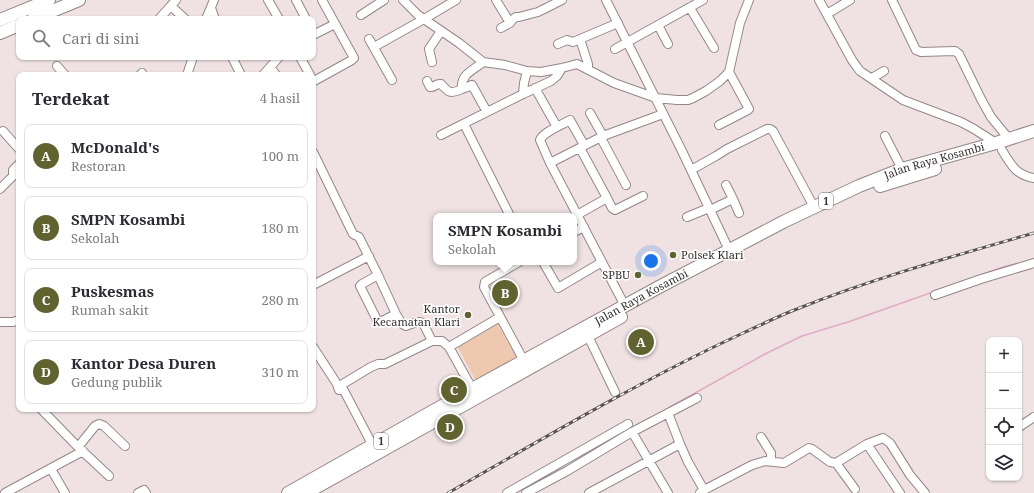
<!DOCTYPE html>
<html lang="id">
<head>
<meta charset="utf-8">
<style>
	:root { --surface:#fff; --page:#f2f2f3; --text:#2b2b33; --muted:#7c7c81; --line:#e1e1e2; --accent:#606330 }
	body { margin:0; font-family:"Noto Serif",serif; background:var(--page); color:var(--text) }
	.controls { position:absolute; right:12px; bottom:12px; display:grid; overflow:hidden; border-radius:8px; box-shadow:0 1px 3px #0004 }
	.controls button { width:36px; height:36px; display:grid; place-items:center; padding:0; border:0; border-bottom:1px solid var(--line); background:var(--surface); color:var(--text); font:20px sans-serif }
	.you { position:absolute; left:651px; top:261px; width:14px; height:14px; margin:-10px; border:3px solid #fff; border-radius:50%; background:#1a73e8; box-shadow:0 0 0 6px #1a73e833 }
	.badge { display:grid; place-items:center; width:26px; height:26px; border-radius:50%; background:var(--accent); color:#fff; font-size:13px; font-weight:700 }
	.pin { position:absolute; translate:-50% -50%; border:2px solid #fff; box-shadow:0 1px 4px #0006 }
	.popup { position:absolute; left:433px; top:213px; width:144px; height:52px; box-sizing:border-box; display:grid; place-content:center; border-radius:8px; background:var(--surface); filter:drop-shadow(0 1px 3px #0005); font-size:13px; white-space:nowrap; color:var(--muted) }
	.popup b { font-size:15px; color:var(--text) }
	.popup::after { content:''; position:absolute; left:50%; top:100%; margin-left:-8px; border:8px solid transparent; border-top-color:var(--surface) }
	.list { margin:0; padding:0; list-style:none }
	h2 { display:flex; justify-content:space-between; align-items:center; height:52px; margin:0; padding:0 16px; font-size:17px }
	h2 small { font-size:13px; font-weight:400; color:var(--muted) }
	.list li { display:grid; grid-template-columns:26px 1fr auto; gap:12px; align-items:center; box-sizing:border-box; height:64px; margin:0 8px 8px; padding:0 8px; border:1px solid var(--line); border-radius:8px }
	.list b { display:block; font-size:15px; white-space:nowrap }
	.list p { margin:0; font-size:13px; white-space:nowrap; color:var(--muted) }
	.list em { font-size:13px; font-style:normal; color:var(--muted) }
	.icon { flex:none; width:22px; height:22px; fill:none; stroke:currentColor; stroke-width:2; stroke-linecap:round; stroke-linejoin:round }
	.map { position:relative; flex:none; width:1034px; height:493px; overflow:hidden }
	.search { position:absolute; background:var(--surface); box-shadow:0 1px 3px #0004; left:16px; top:16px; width:300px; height:44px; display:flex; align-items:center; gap:10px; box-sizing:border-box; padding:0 14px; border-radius:8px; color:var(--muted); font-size:15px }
	.panel { position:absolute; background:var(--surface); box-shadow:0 1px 3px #0004; left:16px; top:72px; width:300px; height:340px; border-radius:8px }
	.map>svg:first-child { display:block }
	.green { fill:#eec9af }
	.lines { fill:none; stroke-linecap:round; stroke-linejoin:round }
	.stream { stroke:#dfabc7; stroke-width:1.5 }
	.minor-casing { stroke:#938786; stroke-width:10 }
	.highway-casing { stroke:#938786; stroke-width:14 }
	.minor { stroke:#fff; stroke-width:8 }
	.highway { stroke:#fff; stroke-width:12 }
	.rail-casing { stroke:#5b5353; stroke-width:3 }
	.rail { stroke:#fff; stroke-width:1.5; stroke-dasharray:4.5; stroke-linecap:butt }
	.poi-dot { fill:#606330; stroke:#fff; stroke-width:1.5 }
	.labels { text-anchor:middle; stroke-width:3; stroke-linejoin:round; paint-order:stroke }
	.shield { fill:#fff; stroke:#726e6e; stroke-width:1 }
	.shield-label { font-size:10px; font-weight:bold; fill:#363030 }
	.street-label { font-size:11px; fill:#363030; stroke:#fff }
	.poi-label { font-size:11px; fill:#363030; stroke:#fff; text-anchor:end }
</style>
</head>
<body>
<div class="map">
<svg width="1034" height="493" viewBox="0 0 1034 493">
	<rect width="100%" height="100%" fill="#f0e2e2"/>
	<path class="green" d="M 497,322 L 518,361 L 477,383 L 456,344 Z"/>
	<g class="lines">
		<path class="stream" d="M 967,280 L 1003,267 L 1020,263
			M 670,407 L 765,354 L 802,336 L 848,322 L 933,292
			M 563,465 L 599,447"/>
		<defs>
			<path id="minor" d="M 268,0 L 279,19
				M 296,0 L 306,19
				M 403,0 L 418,15 L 459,43 L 483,62 L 505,65 L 527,71 L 541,72 L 562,68 L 577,64 L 614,83 L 656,98 L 677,100 L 688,100 L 693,98 L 706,91 L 720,81 L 729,72 L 740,23 L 749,0
				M 496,0 L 510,23
				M 606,0 L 681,149 L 729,250
				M 819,0 L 852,60 L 857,67 L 860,71 L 903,100 L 961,122 L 974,129 L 996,143
				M 892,0 L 916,50 L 921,52 L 955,51 L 959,54 L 981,99 L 991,117 L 1009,139
				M 171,6 L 185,19
				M 211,8 L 215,19
				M 690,8 L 714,48
				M 827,14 L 850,0
				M 361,15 L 384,0
				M 159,19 L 176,0
				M 206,19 L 214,0
				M 658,25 L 668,44
				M 501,28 L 510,23 L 512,20 L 516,17 L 519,17 L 538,12 L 562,0
				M 313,35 L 335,24
				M 369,39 L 392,80
				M 580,39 L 588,64 L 588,69
				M 558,44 L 567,40 L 573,42 L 618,23
				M 374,47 L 424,19 L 456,0
				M 615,49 L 658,25 L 703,0
				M 232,57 L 241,75
				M 300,57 L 310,75
				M 432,62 L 429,49 L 441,31
				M 483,62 C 474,70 460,74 462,89 L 472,85 L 487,112
				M 57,66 L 65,75
				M 270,67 L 276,75
				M 140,75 L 142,73
				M 187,75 L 193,57
				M 263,75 L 279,57
				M 872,78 L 884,71
				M 313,80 L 314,81 L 352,60 L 354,58 L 322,0
				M 427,81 L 430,87 C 434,88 436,83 441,84 C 449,93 450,94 462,89
				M 535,88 L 557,127
				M 523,94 L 524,83 L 527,71
				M 590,113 L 603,136
				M 464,124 L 510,216
				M 719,125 L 748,110 L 749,109 L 729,72
				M 3,131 L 19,149
				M 441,135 L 523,94 L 551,81 L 557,76 L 562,68
				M 885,136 L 902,169
				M 601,138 L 626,185
				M 584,145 L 570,120 C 562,125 543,132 540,140 L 550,163 L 625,306
				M 1002,150 C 1011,165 1016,175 1034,178
				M 313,152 L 353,234 L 359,237 L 378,275 L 396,314 L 402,324 L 406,326 C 412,324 418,320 423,323 L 432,341 L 442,341 L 449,347 L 474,392
				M 550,163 L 603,136 L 663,114
				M 691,170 L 716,156 L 727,149 L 767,129 L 770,129 L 773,131 L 814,207
				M 0,189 L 13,176 L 13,170 L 19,164
				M 607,198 L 612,208 L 615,210 L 643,196
				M 733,199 L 739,213
				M 710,210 L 733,199 L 726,185
				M 577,215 L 607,198 L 580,148
				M 687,217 L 709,208
				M 574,232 L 584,227
				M 519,262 L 485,282 L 484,287 L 524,361
				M 543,262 L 558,288 L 602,262
				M 378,275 L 362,284 L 360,286 L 378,322 L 380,322 L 396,314
				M 313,285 L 369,256
				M 935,295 L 981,279 L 1034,263
				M 0,322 L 13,322 L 19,320
				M 588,336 L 615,392
				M 313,347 L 337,384 L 339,390
				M 449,347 L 500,317
				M 41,409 L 78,447 L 109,476
				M 668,413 L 680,444
				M 1019,427 L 1034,417
				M 632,432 L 668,493
				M 761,437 L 771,453 L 771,461
				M 867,444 L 900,493
				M 373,446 L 341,385 L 371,367 L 378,364 L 385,364 L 432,341
				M 78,447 L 95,426 L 99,424 L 104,426 L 125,446
				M 836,463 L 867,444 L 883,438 L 890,443 L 910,475 L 925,493
				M 51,469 L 65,493
				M 5,493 L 83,451
				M 138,493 L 144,490 L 146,493
				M 507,493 L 628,424
				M 526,493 L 567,471 L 632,432 L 697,398
				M 589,493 L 680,444 L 688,462 L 704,490
				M 700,493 L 704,490 L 752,465 L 765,461 L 784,463 L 809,448 L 812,449 L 830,462 L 836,463 L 855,489"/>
			<g id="highway">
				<path d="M 33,19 L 79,0"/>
				<path d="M 0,20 L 49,0"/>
				<path d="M 0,33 L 19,25"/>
				<path d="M 880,186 L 935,169"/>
				<path id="s1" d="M 288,493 L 472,389 L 659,287 L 785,221 L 859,186 L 902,169 L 996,143 L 1034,131"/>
				<path d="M 306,493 L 621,317"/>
			</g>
		</defs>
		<use href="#minor" class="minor-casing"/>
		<use href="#highway" class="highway-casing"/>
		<use href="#minor" class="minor"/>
		<use href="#highway" class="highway"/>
		<defs>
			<path id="rail" d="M 448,493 C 544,438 640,381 741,334 C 759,326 778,316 797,309 C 874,278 954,256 1034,233"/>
		</defs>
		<use href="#rail" class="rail-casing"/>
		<use href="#rail" class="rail"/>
	</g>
	<g class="poi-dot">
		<circle cx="673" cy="255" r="4"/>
		<circle cx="638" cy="275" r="4"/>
		<circle cx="468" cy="315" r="4"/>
	</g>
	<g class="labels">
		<g class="shield">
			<rect x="819" y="193" width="14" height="16" rx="3"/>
			<rect x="374" y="433" width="14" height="16" rx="3"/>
		</g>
		<g class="shield-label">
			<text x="826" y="205">1</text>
			<text x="381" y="445">1</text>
		</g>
		<g class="street-label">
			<text dy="4" stroke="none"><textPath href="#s1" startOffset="728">Jalan Raya Kosambi</textPath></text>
			<text dy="4" stroke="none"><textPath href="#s1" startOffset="404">Jalan Raya Kosambi</textPath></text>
		</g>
		<g class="poi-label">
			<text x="681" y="259" text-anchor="start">Polsek Klari</text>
			<text x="630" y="279">SPBU</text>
			<text x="460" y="313">Kantor<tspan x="460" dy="13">Kecamatan Klari</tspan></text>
		</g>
	</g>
</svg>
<div class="controls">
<button>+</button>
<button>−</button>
<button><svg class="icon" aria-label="locate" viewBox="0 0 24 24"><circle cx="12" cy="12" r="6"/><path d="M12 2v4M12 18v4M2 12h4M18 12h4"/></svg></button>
<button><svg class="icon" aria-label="layers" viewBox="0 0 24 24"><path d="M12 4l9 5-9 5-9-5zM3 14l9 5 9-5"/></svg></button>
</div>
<div class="you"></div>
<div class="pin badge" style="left:641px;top:342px">A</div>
<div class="pin badge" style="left:505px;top:293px">B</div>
<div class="popup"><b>SMPN Kosambi</b>Sekolah</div>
<div class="pin badge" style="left:454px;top:390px">C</div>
<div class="pin badge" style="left:450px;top:427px">D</div>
<div class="search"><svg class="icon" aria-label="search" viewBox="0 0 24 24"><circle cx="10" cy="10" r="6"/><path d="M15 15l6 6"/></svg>Cari di sini</div>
<section class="panel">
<h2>Terdekat<small>4 hasil</small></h2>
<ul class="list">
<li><span class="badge">A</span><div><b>McDonald's</b><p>Restoran</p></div><em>100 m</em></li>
<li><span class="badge">B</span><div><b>SMPN Kosambi</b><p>Sekolah</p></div><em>180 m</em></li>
<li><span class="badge">C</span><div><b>Puskesmas</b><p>Rumah sakit</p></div><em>280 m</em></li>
<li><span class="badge">D</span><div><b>Kantor Desa Duren</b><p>Gedung publik</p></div><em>310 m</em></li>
</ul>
</section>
</div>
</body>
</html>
